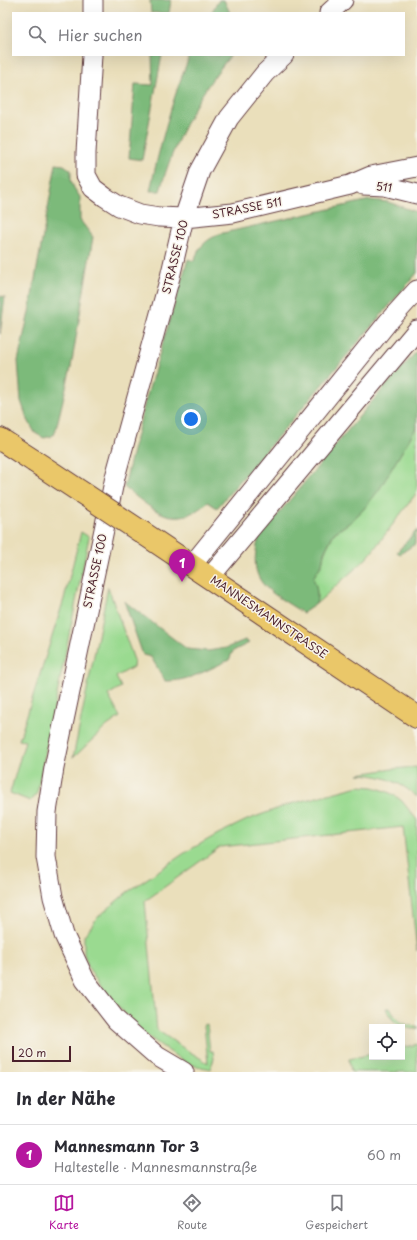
<!DOCTYPE html>
<html lang="de">
<head>
<meta charset="utf-8">
<style>
	:root { --surface:#fff; --page:#f7f7f7; --text:#2b2b33; --muted:#7c7c81; --line:#e1e1e2; --accent:#b5179e }
	body { margin:0; font-family:"Playpen Sans",sans-serif; background:var(--page); color:var(--text) }
	.controls { position:absolute; right:12px; bottom:12px; display:grid; overflow:hidden; border-radius:0px; box-shadow:0 4px 16px #0002 }
	.controls button { width:36px; height:36px; display:grid; place-items:center; padding:0; border:0; border-bottom:1px solid var(--line); background:var(--surface); color:var(--text); font:20px sans-serif }
	.scale { position:absolute; left:12px; bottom:10px; width:59px; box-sizing:border-box; padding-left:4px; border:2px solid #4a1f2b; border-top:0; font-size:11px; line-height:14px; white-space:nowrap; color:#4a1f2b; -webkit-text-stroke:3px #f7f3e8; paint-order:stroke }
	.you { position:absolute; left:191px; top:419px; width:14px; height:14px; margin:-10px; border:3px solid #fff; border-radius:50%; background:#1a73e8; box-shadow:0 0 0 6px #1a73e833 }
	.badge { display:grid; place-items:center; width:26px; height:26px; border-radius:50%; background:var(--accent); color:#fff; font-size:13px; font-weight:700 }
	.pin { position:absolute; translate:-50% -33px; filter:drop-shadow(0 1px 2px #0008) }
	.pin::after { content:''; position:absolute; top:21px; width:14px; height:12px; background:inherit; clip-path:polygon(0 0,100% 0,50% 100%) }
	.list { margin:0; padding:0; list-style:none }
	h2 { display:flex; justify-content:space-between; align-items:center; height:52px; margin:0; padding:0 16px; font-size:17px }
	h2 small { font-size:13px; font-weight:400; color:var(--muted) }
	.list li { display:grid; grid-template-columns:26px 1fr auto; gap:12px; align-items:center; box-sizing:border-box; height:60px; padding:0 16px; border-top:1px solid var(--line) }
	.list b { display:block; font-size:15px; white-space:nowrap }
	.list p { margin:0; font-size:13px; white-space:nowrap; color:var(--muted) }
	.list em { font-size:13px; font-style:normal; color:var(--muted) }
	.icon { flex:none; width:22px; height:22px; fill:none; stroke:currentColor; stroke-width:2; stroke-linecap:round; stroke-linejoin:round }
	.map { position:relative; flex:none; width:417px; height:1072px; overflow:hidden }
	.search { position:absolute; background:var(--surface); box-shadow:0 4px 16px #0002; left:12px; right:12px; top:12px; height:44px; display:flex; align-items:center; gap:10px; box-sizing:border-box; padding:0 14px; border-radius:0px; color:var(--muted); font-size:15px }
	.sheet { height:112px; background:var(--surface) }
	nav { display:flex; justify-content:space-around; align-items:center; box-sizing:border-box; height:56px; border-top:1px solid var(--line); background:var(--surface); font-size:11px; color:var(--muted) }
	nav a { display:grid; justify-items:center; gap:2px }
	nav .on { color:var(--accent) }
	.map>svg:first-child { display:block }
	.green { fill:#9ada90; stroke:#727c5e }
	.forest { fill:#7bba7a; stroke:#626c52 }
	.lines { fill:none; stroke-linecap:round; stroke-linejoin:round }
	.minor-casing { stroke:#623c41; stroke-width:21 }
	.major-casing { stroke:#623c41; stroke-width:24 }
	.minor { stroke:#fff; stroke-width:19 }
	.major { stroke:#eac769; stroke-width:22 }
	.major-bridge-casing { stroke:#623c41; stroke-width:24; stroke-linecap:butt }
	.major-bridge { stroke:#eac769; stroke-width:22 }
	.labels { text-anchor:middle; stroke-width:3; stroke-linejoin:round; paint-order:stroke }
	.street-label { font-size:11px; fill:#4a1f2b; stroke:#f7f3e8 }
</style>
</head>
<body>
<div class="map">
<svg width="417" height="1072" viewBox="0 0 417 1072">
	<rect width="100%" height="100%" fill="#f7f3e8"/>
	<filter id="ink" filterUnits="userSpaceOnUse"><feTurbulence type="fractalNoise" baseFrequency=".025" numOctaves="2"/><feDisplacementMap in="SourceGraphic" scale="8" xChannelSelector="R" yChannelSelector="G"/><feConvolveMatrix kernelMatrix="1 2 1 2 8 2 1 2 1" color-interpolation-filters="sRGB"/></filter>
	<filter id="wash" filterUnits="userSpaceOnUse"><feTurbulence type="fractalNoise" baseFrequency=".012" numOctaves="4" result="noise"/><feDisplacementMap in="SourceGraphic" scale="16" xChannelSelector="R" yChannelSelector="G"/><feGaussianBlur stdDeviation="0.9" result="paint"/><feColorMatrix in="noise" values="0 0 0 0 0 0 0 0 0 0 0 0 0 0 0 0 0 1.4 0 .05"/><feComposite in="paint" operator="in"/></filter>
	<g filter="url(#wash)">
		<rect width="100%" height="100%" fill="#eadfbb"/>
		<path class="green" d="M 417,426 L 417,491 L 415,495 L 368,557 L 316,604 C 317,595 318,586 312,579 L 322,564 L 324,553 L 334,533 L 349,523 L 363,510 L 401,453 Z
			M 81,532 L 89,537 L 37,793 L 30,801 L 10,793 L 25,741 L 19,740 L 64,599 Z
			M 108,587 L 134,660 L 133,667 L 116,677 L 121,687 L 108,695 L 120,717 L 107,726 L 73,758 Z
			M 417,767 L 417,797 C 400,781 381,775 358,774 L 392,769 Z
			M 359,786 L 373,787 L 386,791 L 394,795 L 402,801 L 417,820 L 417,951 L 403,827 L 220,847 L 145,901 L 157,1030 L 182,1047 L 208,1063 L 204,1025 L 207,1024 L 210,1051 L 213,1051 L 214,1059 L 210,1069 L 192,1065 L 180,1059 L 146,1035 L 128,1017 L 108,995 L 89,969 L 84,954 L 84,936 L 97,918 L 126,893 L 186,852 L 218,834 L 247,820 L 290,804 Z
			M 386,1008 L 390,1008 C 397,1021 401,1025 417,1026 L 417,1029 C 402,1030 391,1022 386,1008 Z
			M 417,1044 L 417,1072 L 351,1072 L 349,1059 L 372,1054 L 372,1057 L 402,1057 L 402,1048 Z"/>
		<path class="forest" d="M 150,0 L 171,0 L 169,13 L 151,13 Z
			M 219,0 L 224,0 L 230,13 L 211,13 Z
			M 152,55 L 162,55 L 142,160 L 129,158 L 135,84 L 153,85 Z
			M 190,55 L 231,55 C 197,95 174,141 160,191 L 150,191 C 160,145 172,99 190,55 Z
			M 56,164 L 64,165 L 71,170 L 71,180 L 74,188 L 80,197 L 80,220 L 93,237 L 71,367 L 55,433 L 52,436 L 44,438 L 35,433 L 27,418 L 21,401 L 18,361 L 29,312 Z
			M 370,200 L 388,202 L 417,212 L 417,273 L 217,508 L 208,502 C 174,532 152,509 124,487 L 145,402 L 188,259 L 194,261 C 200,244 207,239 223,233 Z
			M 0,296 L 5,297 L 0,334 Z
			M 417,351 L 417,426 L 379,490 L 363,510 L 349,523 L 334,533 L 324,553 L 322,564 L 313,578 C 317,586 318,596 316,604 L 303,613 C 268,590 246,584 259,537 L 368,406 Z
			M 417,530 L 417,533 L 415,535 L 415,544 L 400,554 L 397,552 Z
			M 124,601 L 187,649 L 208,651 L 226,648 L 245,640 L 249,643 L 233,651 L 229,660 C 209,669 188,682 165,681 L 151,657 L 143,655 Z"/>
	</g>
	<g filter="url(#ink)">
		<g class="lines">
			<defs>
				<path id="minor" d="M 93,0 L 93,13
					M 329,13 L 343,0
					M 92,55 L 86,153 L 86,175 L 93,188 L 105,197 L 119,206 L 140,214 L 159,217 L 184,218 L 233,213 L 350,185 L 371,176 L 417,167
					M 363,185 L 385,186 L 417,194
					M 192,565 L 388,322 L 417,290
					M 210,577 L 417,330
					M 184,1072 L 157,1056 L 116,1020 L 85,980 L 64,935 L 53,897 L 46,857 L 47,812 L 54,768 L 115,477 L 170,277 L 184,218 L 200,171 L 229,118 L 265,73 L 284,55"/>
				<path id="major" d="M 0,439 L 34,461
					M 143,533 L 417,717"/>
			</defs>
			<use href="#minor" class="minor-casing"/>
			<use href="#major" class="major-casing"/>
			<use href="#minor" class="minor"/>
			<use href="#major" class="major"/>
			<defs>
				<path id="major-bridge" d="M 34,461 L 143,533"/>
			</defs>
			<use href="#major-bridge" class="major-bridge-casing"/>
			<use href="#major-bridge" class="major-bridge"/>
		</g>
	</g>
	<g class="labels">
		<g class="street-label">
			<text transform="translate(384 187) rotate(7)" y="4">511</text>
			<text transform="translate(247 208) rotate(-11)" y="4">STRASSE 511</text>
			<text transform="translate(175 257) rotate(-76)" y="4">STRASSE 100</text>
			<text transform="translate(95 571) rotate(-78)" y="4">STRASSE 100</text>
			<text transform="translate(269 617) rotate(34)" y="4">MANNESMANNSTRASSE</text>
		</g>
	</g>
</svg>
<div class="controls">
<button><svg class="icon" aria-label="locate" viewBox="0 0 24 24"><circle cx="12" cy="12" r="6"/><path d="M12 2v4M12 18v4M2 12h4M18 12h4"/></svg></button>
</div>
<div class="scale">20 m</div>
<div class="you"></div>
<div class="pin badge" style="left:182px;top:582px">1</div>
<div class="search"><svg class="icon" aria-label="search" viewBox="0 0 24 24"><circle cx="10" cy="10" r="6"/><path d="M15 15l6 6"/></svg>Hier suchen</div>
</div>
<section class="sheet">
<h2>In der Nähe<small></small></h2>
<ul class="list">
<li><span class="badge">1</span><div><b>Mannesmann Tor 3</b><p>Haltestelle · Mannesmannstraße</p></div><em>60 m</em></li>
</ul>
</section>
<nav>
<a class="on"><svg class="icon" aria-label="map" viewBox="0 0 24 24"><path d="M3 6l6-2 6 2 6-2v14l-6 2-6-2-6 2zM9 4v14M15 6v14"/></svg>Karte</a>
<a><svg class="icon" aria-label="directions" viewBox="0 0 24 24"><path d="M12 3l9 9-9 9-9-9zM9 14v-3h6M13 9l2 2-2 2"/></svg>Route</a>
<a><svg class="icon" aria-label="saved" viewBox="0 0 24 24"><path d="M7 4h10v16l-5-4-5 4z"/></svg>Gespeichert</a>
</nav>
</body>
</html>
